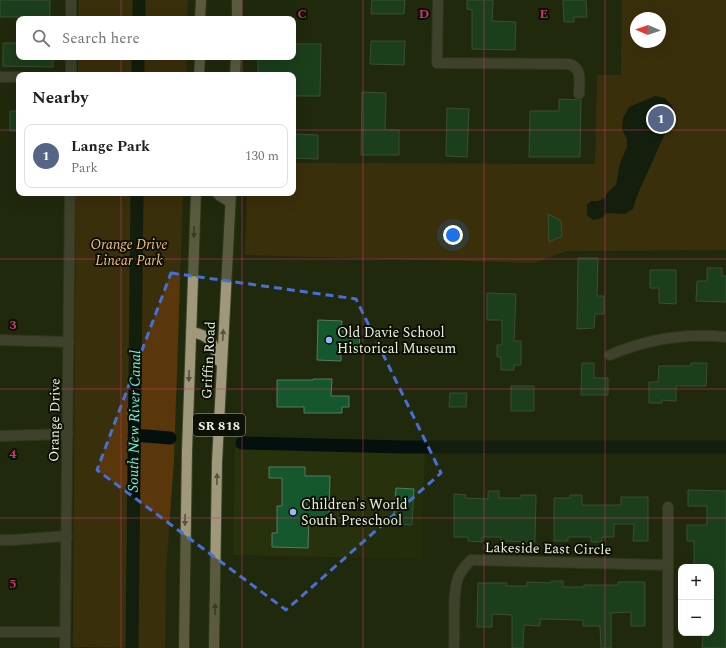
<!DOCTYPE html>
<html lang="en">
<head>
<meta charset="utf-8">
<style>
	:root { --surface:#fff; --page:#f6f6f6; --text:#202124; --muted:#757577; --line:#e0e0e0; --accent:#566486 }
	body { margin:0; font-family:Spectral,serif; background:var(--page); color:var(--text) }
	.controls { position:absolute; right:12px; bottom:12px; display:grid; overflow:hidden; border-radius:8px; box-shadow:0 4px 16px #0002 }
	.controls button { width:36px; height:36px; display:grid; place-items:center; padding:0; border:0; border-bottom:1px solid var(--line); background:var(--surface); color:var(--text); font:20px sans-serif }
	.compass { position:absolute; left:630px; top:12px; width:36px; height:36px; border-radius:50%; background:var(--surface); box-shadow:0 4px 16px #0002; rotate:272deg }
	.you { position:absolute; left:453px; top:235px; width:14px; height:14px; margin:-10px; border:3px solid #fff; border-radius:50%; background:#1a73e8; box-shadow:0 0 0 6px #1a73e833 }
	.badge { display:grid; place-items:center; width:26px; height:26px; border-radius:50%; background:var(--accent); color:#fff; font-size:13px; font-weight:700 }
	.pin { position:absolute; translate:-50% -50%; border:2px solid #fff; box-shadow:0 1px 4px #0006 }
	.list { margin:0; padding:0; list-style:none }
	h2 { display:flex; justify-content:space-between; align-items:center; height:52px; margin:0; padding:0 16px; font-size:17px }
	h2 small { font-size:13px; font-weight:400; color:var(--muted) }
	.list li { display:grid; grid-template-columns:26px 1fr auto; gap:12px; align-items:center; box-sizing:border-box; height:64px; margin:0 8px 8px; padding:0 8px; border:1px solid var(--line); border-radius:8px }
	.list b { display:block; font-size:15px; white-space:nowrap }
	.list p { margin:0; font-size:13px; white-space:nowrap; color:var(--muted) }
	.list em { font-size:13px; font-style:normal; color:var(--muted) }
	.icon { flex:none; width:22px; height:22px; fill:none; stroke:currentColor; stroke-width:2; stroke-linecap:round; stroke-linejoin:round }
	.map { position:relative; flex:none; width:726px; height:648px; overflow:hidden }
	.search { position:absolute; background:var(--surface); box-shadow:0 4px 16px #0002; left:16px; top:16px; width:280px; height:44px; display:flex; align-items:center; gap:10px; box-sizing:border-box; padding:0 14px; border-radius:8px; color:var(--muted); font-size:15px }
	.panel { position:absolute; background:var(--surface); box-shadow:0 4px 16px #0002; left:16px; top:72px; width:280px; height:124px; border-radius:8px }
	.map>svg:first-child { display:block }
	.built { fill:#27310b }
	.green { fill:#5a360b; fill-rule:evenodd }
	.water { fill:#04100e }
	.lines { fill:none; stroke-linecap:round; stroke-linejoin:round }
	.canal { stroke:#04100e; stroke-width:13 }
	.building { fill:#15582e; stroke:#5b7962 }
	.minor-casing { stroke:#3d452a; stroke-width:12 }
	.major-casing { stroke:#3d452a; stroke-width:12 }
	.minor { stroke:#635f51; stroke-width:10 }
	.major { stroke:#a0987b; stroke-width:10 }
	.oneway { fill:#565440 }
	.marked { fill:none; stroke:#466fd9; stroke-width:3; stroke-dasharray:8 5; stroke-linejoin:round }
	.grid { fill:none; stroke:#c8396f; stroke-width:1; stroke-opacity:0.55 }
	.poi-dot { fill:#99b5fd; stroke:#0d1005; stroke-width:1.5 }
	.labels { text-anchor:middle; stroke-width:4; stroke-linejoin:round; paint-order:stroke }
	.shield { fill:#0d1005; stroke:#a8ae9e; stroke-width:1 }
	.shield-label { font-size:13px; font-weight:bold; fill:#eaf1df }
	.park-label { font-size:14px; font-style:italic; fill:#f8bd83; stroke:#0d1005 }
	.poi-label { font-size:14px; fill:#eaf1df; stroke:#0d1005; text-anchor:start }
	.street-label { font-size:14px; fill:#eaf1df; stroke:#0d1005 }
	.water-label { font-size:15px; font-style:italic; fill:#69f4dd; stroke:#0d1005 }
	.grid-label { font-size:13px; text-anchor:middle; font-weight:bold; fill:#c8396f; stroke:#0d1005; stroke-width:4; stroke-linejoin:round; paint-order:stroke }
</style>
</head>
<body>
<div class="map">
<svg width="726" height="648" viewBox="0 0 726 648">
	<rect width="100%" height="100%" fill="#21290c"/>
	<path class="built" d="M 235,448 L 366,451 L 425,450 L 421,559 L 233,555 Z"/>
	<path class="green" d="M 79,0 L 188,0 L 187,19 L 78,19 Z
		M 622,0 L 726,0 L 726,250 L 566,251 L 534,263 L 245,255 L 247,193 L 293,193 L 293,163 L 595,164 L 597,75 L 621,75 ZM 636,18 L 660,18 L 660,42 L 636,42 Z
		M 78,57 L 187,57 L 186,75 L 78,75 Z
		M 76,193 L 183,193 L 174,460 L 166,572 L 165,648 L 73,647 Z"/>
	<path class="water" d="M 655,96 L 665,98 L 672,106 L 674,113 L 672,123 L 663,138 L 637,196 L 633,209 L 625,214 L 607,213 L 602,218 L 593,220 L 587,215 L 587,205 L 591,201 L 598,201 L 605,198 L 607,193 L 616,185 L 620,163 L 627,147 L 627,139 L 622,130 L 623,118 L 629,107 Z"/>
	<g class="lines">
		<path class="canal" d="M 139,19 L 139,0
			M 138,75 L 138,57
			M 134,435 L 170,438
			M 242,443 L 403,447 L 726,447
			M 132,648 L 137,193"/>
	</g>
	<path class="building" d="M 0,0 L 50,0 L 50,17 L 0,17 Z
		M 372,0 L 405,0 L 404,14 L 371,14 Z
		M 467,0 L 493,0 L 492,21 L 516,22 L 515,50 L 472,49 L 472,10 L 467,9 Z
		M 563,0 L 586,0 L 587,17 L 574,17 L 574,22 L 564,22 Z
		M 371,41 L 405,41 L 404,65 L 370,64 Z
		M 3,43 L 19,43 L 19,57 L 53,57 L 53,67 L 3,66 Z
		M 293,44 L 321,44 L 320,96 L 293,96 L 293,75 L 258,75 L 258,57 L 293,57 Z
		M 362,92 L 386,93 L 385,130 L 399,130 L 399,155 L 361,155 Z
		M 559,99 L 581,100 L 580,157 L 529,157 L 530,111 L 559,111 Z
		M 447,108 L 469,109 L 467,157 L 446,156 Z
		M 10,111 L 19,111 L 19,131 L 10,131 Z
		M 293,134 L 318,135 L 318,159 L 293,158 Z
		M 548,214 L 561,221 L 562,236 L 549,242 Z
		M 578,258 L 598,258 L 597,296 L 604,296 L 604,314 L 595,314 L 594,328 L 577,329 Z
		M 707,268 L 722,268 L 722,276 L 726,276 L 726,302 L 696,301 L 697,281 L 707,281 Z
		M 650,270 L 676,270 L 676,304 L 659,303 L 659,288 L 650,288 Z
		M 487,293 L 516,294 L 514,341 L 521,341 L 521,365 L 514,365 L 514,370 L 501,370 L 501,357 L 497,357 L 497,345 L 502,345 L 502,320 L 487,320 Z
		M 318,320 L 342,321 L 341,331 L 360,331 L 359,351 L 341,351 L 341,361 L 317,360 Z
		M 582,363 L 594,363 L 594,378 L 608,378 L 608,395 L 581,395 Z
		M 691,363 L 707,363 L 706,386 L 676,386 L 676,401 L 662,400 L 662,403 L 649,403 L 649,382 L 658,382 L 659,366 L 691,366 Z
		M 313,379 L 332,379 L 331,396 L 349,396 L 349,407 L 342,407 L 342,413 L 304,413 L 304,407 L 277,407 L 277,380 L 313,380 Z
		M 511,386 L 534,386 L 534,411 L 511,411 Z
		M 450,393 L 467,393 L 466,407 L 449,407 Z
		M 269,467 L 305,467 L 305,476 L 330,476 L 329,517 L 309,517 L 308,548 L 272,547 L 272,533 L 277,533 L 277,506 L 282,506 L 282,478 L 269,478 Z
		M 396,488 L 414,489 L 412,525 L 393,524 Z
		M 688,490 L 726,491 L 726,648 L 702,648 L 703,633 L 711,633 L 711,567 L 694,567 L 694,541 L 687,541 L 687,525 L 707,525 L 707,506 L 688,506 Z
		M 488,491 L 499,491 L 499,498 L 521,498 L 521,495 L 536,495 L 535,542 L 501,541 L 501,537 L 482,537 L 482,542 L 468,541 L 468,537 L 454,537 L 454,494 L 466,495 L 465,498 L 488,499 Z
		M 570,495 L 582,495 L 582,505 L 621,505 L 621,497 L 648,497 L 648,541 L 633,541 L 634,524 L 614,524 L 614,537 L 602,537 L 602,542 L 591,542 L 591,537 L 568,537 L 568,541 L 554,541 L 554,498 L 570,498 Z
		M 551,581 L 563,581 L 563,587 L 584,587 L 584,585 L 618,585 L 618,582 L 645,582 L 645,626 L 631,626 L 631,612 L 611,613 L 611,648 L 601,648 L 600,626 L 583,626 L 583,620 L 540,619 L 540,626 L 524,625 L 523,648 L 512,648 L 512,615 L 492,614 L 492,627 L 477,627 L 478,583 L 507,583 L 506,586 L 527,586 L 527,582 L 551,583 Z"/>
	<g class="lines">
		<defs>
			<path id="minor" d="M 438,0 L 437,63 L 568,64 C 583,67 579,82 579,94
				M 71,19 L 71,0
				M 71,75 L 71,57
				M 0,77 L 19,77
				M 0,340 L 69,342
				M 610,355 C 647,339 686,333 726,337
				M 0,436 L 68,434
				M 0,540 L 12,540 L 67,536
				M 0,632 L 65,632
				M 65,648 L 70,193
				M 454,648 C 455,630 452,593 458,578 C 461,570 466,565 471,560 L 668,565
				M 668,648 L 668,507"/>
			<path id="major" d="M 200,19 L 201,0
				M 237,19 L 237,0
				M 199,75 L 200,57
				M 235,75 L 236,57
				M 217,193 L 220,196 L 230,202
				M 191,332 C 211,335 214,344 219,361
				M 184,648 L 187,451 L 196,193
				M 214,648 L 217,462 L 231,193"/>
		</defs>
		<use href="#minor" class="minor-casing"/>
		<use href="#major" class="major-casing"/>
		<use href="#minor" class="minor"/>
		<use href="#major" class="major"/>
	</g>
	<defs><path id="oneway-solid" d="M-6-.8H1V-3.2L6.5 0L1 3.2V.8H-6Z"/></defs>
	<g class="oneway">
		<use href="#oneway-solid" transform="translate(194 232) rotate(92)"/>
		<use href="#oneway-solid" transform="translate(223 335) rotate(-87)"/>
		<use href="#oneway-solid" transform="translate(189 376) rotate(92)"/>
		<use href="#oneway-solid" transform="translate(217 479) rotate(-89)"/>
		<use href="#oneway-solid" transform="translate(185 520) rotate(91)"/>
		<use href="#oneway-solid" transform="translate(215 609) rotate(-89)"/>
	</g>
	<path d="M0 0H726V648H0ZM 171,273 L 356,299 L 441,473 L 286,610 L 97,470 Z" fill="#21290c" fill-opacity=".55" fill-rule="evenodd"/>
	<path class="marked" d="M 171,273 L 356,299 L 441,473 L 286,610 L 97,470 Z"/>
	<path class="grid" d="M 121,0 L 121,19M 242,0 L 242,19M 363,0 L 363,648M 484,0 L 484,648M 605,0 L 605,648M 121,57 L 121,75M 242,57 L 242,75M 0,130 L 19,130M 293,130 L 726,130M 121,193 L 121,648M 242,193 L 242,648M 0,259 L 726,259M 0,389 L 726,389M 0,518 L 726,518"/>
	<g class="poi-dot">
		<circle cx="329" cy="340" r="4"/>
		<circle cx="293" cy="512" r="4"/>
	</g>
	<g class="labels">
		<rect class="shield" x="193" y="414" width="52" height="22" rx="3"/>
		<g class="shield-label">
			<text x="219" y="430">SR 818</text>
		</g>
		<g class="park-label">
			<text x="129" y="249">Orange Drive<tspan x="129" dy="16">Linear Park</tspan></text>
		</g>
		<g class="poi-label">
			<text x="337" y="337">Old Davie School<tspan x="337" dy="16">Historical Museum</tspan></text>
			<text x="301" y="509">Children's World<tspan x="301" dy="16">South Preschool</tspan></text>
		</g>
		<g class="street-label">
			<text transform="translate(208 360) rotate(-87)" y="5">Griffin Road</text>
			<text transform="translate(54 420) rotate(-89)" y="5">Orange Drive</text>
			<text transform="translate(548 548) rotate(1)" y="5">Lakeside East Circle</text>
		</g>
		<g class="water-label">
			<text transform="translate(134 421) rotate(-89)" y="5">South New River Canal</text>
		</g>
	</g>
	<g class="grid-label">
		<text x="302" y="18">C</text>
		<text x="424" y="18">D</text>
		<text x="544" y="18">E</text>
		<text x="13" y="329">3</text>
		<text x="13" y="458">4</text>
		<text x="13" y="588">5</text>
	</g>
</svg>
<div class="controls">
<button>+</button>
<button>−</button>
</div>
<svg class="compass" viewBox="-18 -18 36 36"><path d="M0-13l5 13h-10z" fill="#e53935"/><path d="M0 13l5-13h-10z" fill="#757577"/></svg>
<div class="you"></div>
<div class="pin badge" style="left:661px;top:119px">1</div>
<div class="search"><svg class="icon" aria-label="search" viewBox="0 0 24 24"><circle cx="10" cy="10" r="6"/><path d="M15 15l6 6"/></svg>Search here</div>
<section class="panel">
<h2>Nearby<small></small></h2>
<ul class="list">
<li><span class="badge">1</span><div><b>Lange Park</b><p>Park</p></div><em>130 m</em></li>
</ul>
</section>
</div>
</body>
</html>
